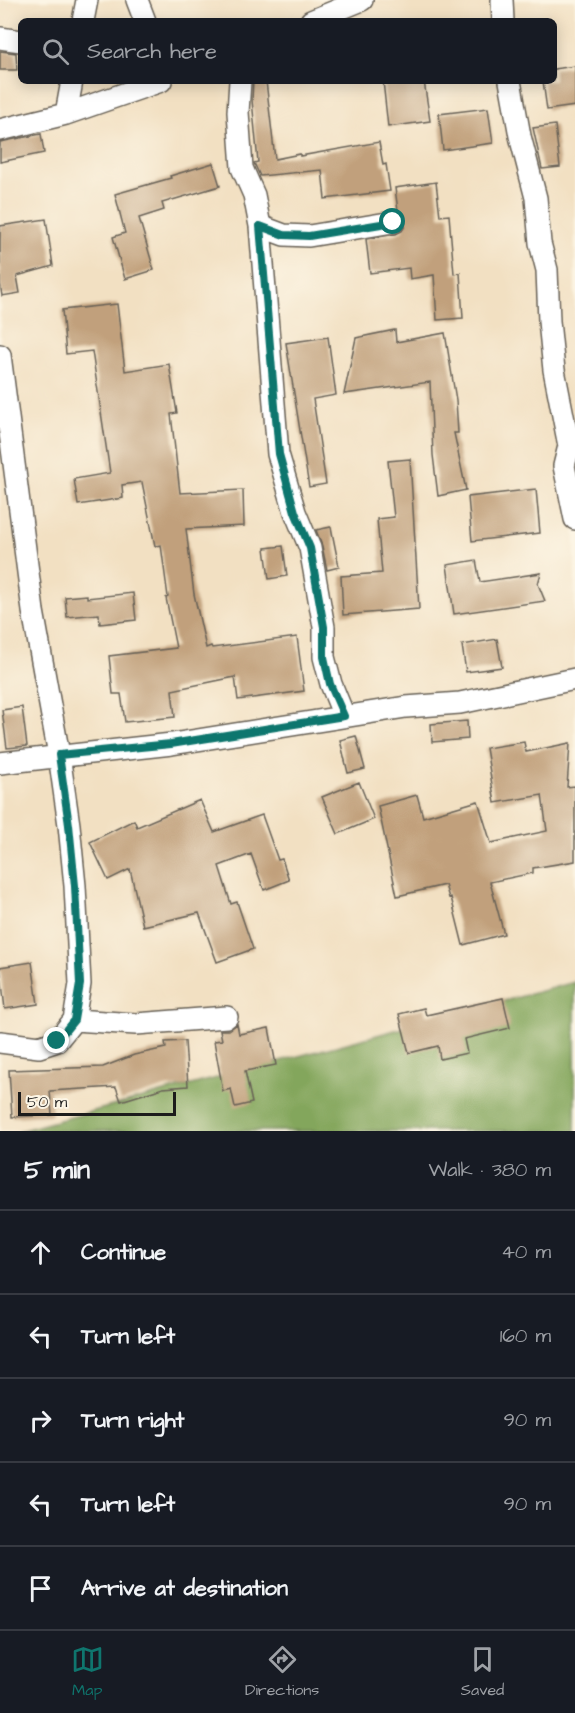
<!DOCTYPE html>
<html lang="en">
<head>
<meta charset="utf-8">
<style>
	:root { --surface:#171b24; --page:#20242c; --text:#f1f3f6; --muted:#9ea1a6; --line:#363941; --accent:#0f766e }
	body { margin:0; font-family:"Architects Daughter",sans-serif; background:var(--page); color:var(--text) }
	.scale { position:absolute; left:18px; bottom:15px; width:158px; box-sizing:border-box; padding-left:6px; border:3px solid #1c1c1c; border-top:0; font-size:16px; line-height:21px; white-space:nowrap; color:#1c1c1c; -webkit-text-stroke:4px #fcf5e5; paint-order:stroke }
	.stop { position:absolute; width:18px; height:18px; margin:-14px; border:4px solid #0f766e; border-radius:50%; background:#fff }
	.stop.end { background:#0f766e; border-color:#fff; box-shadow:0 2px 6px #0008 }
	.list { margin:0; padding:0; list-style:none }
	h2 { display:flex; justify-content:space-between; align-items:center; height:78px; margin:0; padding:0 24px; font-size:26px }
	h2 small { font-size:20px; font-weight:400; color:var(--muted) }
	.list li { display:grid; grid-template-columns:39px 1fr auto; gap:18px; align-items:center; box-sizing:border-box; height:84px; padding:0 24px; border-top:2px solid var(--line) }
	.list b { display:block; font-size:22px; white-space:nowrap }
	.list em { font-size:20px; font-style:normal; color:var(--muted) }
	.icon { flex:none; width:33px; height:33px; fill:none; stroke:currentColor; stroke-width:2; stroke-linecap:round; stroke-linejoin:round }
	.map { position:relative; flex:none; width:575px; height:1131px; overflow:hidden }
	.search { position:absolute; background:var(--surface); box-shadow:0 3px 15px #0003; left:18px; right:18px; top:18px; height:66px; display:flex; align-items:center; gap:15px; box-sizing:border-box; padding:0 21px; border-radius:9px; color:var(--muted); font-size:22px }
	.sheet { height:498px; background:var(--surface) }
	nav { display:flex; justify-content:space-around; align-items:center; box-sizing:border-box; height:84px; border-top:2px solid var(--line); background:var(--surface); font-size:16px; color:var(--muted) }
	nav a { display:grid; justify-items:center; gap:3px }
	nav .on { color:var(--accent) }
	.map>svg:first-child { display:block }
	.forest { fill:#83a65c; stroke:#50613c; stroke-width:1.5 }
	.building { fill:#c1a07b }
	.lines { fill:none; stroke-linecap:round; stroke-linejoin:round }
	.minor-casing { stroke:#676156; stroke-width:24 }
	.minor { stroke:#fff; stroke-width:21 }
	.route { stroke:#0f766e; stroke-width:8 }
</style>
</head>
<body>
<div class="map">
<svg width="575" height="1131" viewBox="0 0 575 1131">
	<rect width="100%" height="100%" fill="#fcf5e5"/>
	<filter id="ink" filterUnits="userSpaceOnUse"><feTurbulence type="fractalNoise" baseFrequency=".0167" numOctaves="2"/><feDisplacementMap in="SourceGraphic" scale="12" xChannelSelector="R" yChannelSelector="G"/><feConvolveMatrix kernelMatrix="1 2 1 2 8 2 1 2 1" color-interpolation-filters="sRGB"/></filter>
	<filter id="wash" filterUnits="userSpaceOnUse"><feTurbulence type="fractalNoise" baseFrequency=".008" numOctaves="4" result="noise"/><feDisplacementMap in="SourceGraphic" scale="24" xChannelSelector="R" yChannelSelector="G"/><feGaussianBlur stdDeviation="1.35" result="paint"/><feColorMatrix in="noise" values="0 0 0 0 0 0 0 0 0 0 0 0 0 0 0 0 0 1.4 0 .05"/><feComposite in="paint" operator="in"/></filter>
	<g filter="url(#wash)">
		<rect width="100%" height="100%" fill="#f2e0c2"/>
		<path class="forest" d="M 575,982 L 575,1131 L 19,1131 Z"/>
		<g id="blocks">
			<path class="building" d="M 0,51 L 16,53 L 17,70 L 0,70 Z
				M 575,66 L 575,106 L 547,110 L 543,81 L 554,81 L 554,69 Z
				M 253,81 L 266,81 L 275,159 L 300,154 L 300,156 L 379,142 L 383,165 L 386,164 L 390,191 L 325,199 L 322,170 L 260,176 L 255,165 L 254,163 L 258,162 L 252,100 Z
				M 383,81 L 424,81 L 430,121 L 388,127 Z
				M 488,108 L 493,143 L 443,150 L 439,114 Z
				M 555,125 L 560,167 L 542,169 L 533,128 Z
				M 41,134 L 44,153 L 0,162 L 0,142 Z
				M 213,163 L 220,186 L 162,203 L 164,210 L 139,218 L 154,270 L 125,279 L 113,237 L 125,233 L 115,194 L 171,178 L 170,176 Z
				M 436,182 L 440,216 L 449,215 L 454,274 L 460,273 L 463,318 L 437,320 L 434,275 L 410,279 L 409,268 L 370,273 L 366,239 L 396,234 L 402,231 L 405,226 L 405,219 L 398,211 L 395,188 Z
				M 46,219 L 53,266 L 17,276 L 20,293 L 2,296 L 0,283 L 0,226 Z
				M 117,304 L 125,371 L 169,364 L 177,413 L 171,414 L 180,493 L 243,490 L 244,526 L 186,529 L 194,594 L 206,648 L 211,646 L 212,648 L 297,637 L 304,691 L 238,700 L 235,677 L 172,690 L 175,717 L 125,722 L 121,694 L 113,694 L 109,656 L 176,648 L 166,598 L 168,597 L 161,545 L 155,546 L 142,482 L 122,485 L 123,498 L 78,505 L 74,479 L 110,473 L 92,351 L 66,354 L 62,310 Z
				M 395,330 L 396,342 L 445,333 L 456,400 L 458,433 L 454,433 L 466,490 L 438,496 L 433,455 L 430,382 L 344,394 L 356,338 Z
				M 328,337 L 336,395 L 313,399 L 326,484 L 309,487 L 286,343 Z
				M 410,459 L 419,609 L 343,615 L 341,576 L 382,573 L 377,519 L 394,517 L 388,461 Z
				M 536,489 L 540,533 L 472,541 L 468,497 Z
				M 331,527 L 339,567 L 327,570 L 322,546 L 316,530 Z
				M 283,546 L 287,576 L 269,579 L 265,548 Z
				M 476,560 L 480,582 L 541,573 L 538,584 L 545,601 L 454,614 L 447,565 Z
				M 133,593 L 136,620 L 100,624 L 99,614 L 67,617 L 65,597 L 87,595 L 87,598 Z
				M 497,639 L 502,667 L 466,672 L 462,645 Z
				M 22,707 L 27,746 L 7,748 L 2,710 Z
				M 467,721 L 468,739 L 432,742 L 431,724 Z
				M 356,736 L 365,769 L 348,773 L 340,740 Z
				M 524,742 L 526,752 L 570,743 L 567,787 L 575,786 L 575,861 L 533,868 L 533,873 L 490,882 L 504,934 L 463,945 L 451,897 L 449,898 L 445,885 L 397,896 L 378,806 L 417,795 L 423,817 L 478,801 L 491,843 L 547,831 L 542,795 L 495,803 L 486,748 Z
				M 359,782 L 374,819 L 338,834 L 322,797 Z
				M 200,800 L 214,832 L 262,815 L 278,860 L 282,859 L 289,880 L 264,890 L 251,854 L 219,866 L 231,904 L 237,902 L 253,949 L 217,962 L 199,913 L 143,926 L 130,869 L 108,880 L 90,842 L 134,820 L 137,827 Z
				M 32,962 L 38,1004 L 5,1009 L 0,967 Z
				M 503,998 L 510,1028 L 464,1039 L 467,1053 L 440,1059 L 438,1046 L 409,1053 L 399,1014 L 424,1008 L 426,1015 Z
				M 237,1024 L 239,1034 L 269,1028 L 276,1065 L 245,1071 L 252,1103 L 235,1107 L 231,1089 L 223,1091 L 214,1041 L 222,1040 L 220,1030 L 229,1030 Z
				M 185,1041 L 188,1086 L 163,1088 L 121,1101 L 116,1087 L 50,1091 L 52,1115 L 12,1117 L 9,1070 L 103,1067 L 134,1055 L 166,1048 L 165,1042 Z"/>
		</g>
	</g>
	<g filter="url(#ink)">
		<use href="#blocks" fill-opacity="0" stroke="#676156" stroke-width="1.5"/>
		<g class="lines">
			<defs>
				<path id="minor" d="M 137,0 L 145,21
					M 502,0 L 503,21
					M 83,21 L 87,0
					M 311,21 L 362,0
					M 0,38 L 21,41
					M 240,81 L 238,112 L 242,168 L 254,195 L 260,226 L 278,454 L 295,512 L 310,548 L 324,627 L 324,657 L 331,684 L 344,716
					M 510,81 L 520,136 L 536,198 L 540,243 L 547,270 L 549,321 L 554,370 L 569,446 L 564,466 L 575,519
					M 66,114 L 72,81
					M 0,130 L 66,114 L 161,81
					M 260,226 L 284,235 L 309,236 L 393,222
					M 0,355 L 33,611 L 59,755 L 69,825 L 75,886 L 80,984 L 74,1020 L 57,1041 L 39,1047 L 0,1042
					M 0,763 L 172,744 L 406,707 L 460,703 L 575,679
					M 74,1020 L 136,1024 L 227,1017"/>
			</defs>
			<use href="#minor" class="minor-casing"/>
			<use href="#minor" class="minor"/>
		</g>
	</g>
	<g class="lines" filter="url(#ink)">
		<path class="route" d="M 57,1041 L 74,1020 L 80,984 L 75,886 L 69,825 L 59,755 L 171,744 L 344,716 L 330,684 L 324,657 L 324,627 L 310,548 L 295,512 L 279,454 L 260,226 L 284,235 L 309,236 L 393,222"/>
	</g>
</svg>
<div class="scale">50 m</div>
<div class="stop" style="left:393px;top:222px"></div>
<div class="stop end" style="left:57px;top:1041px"></div>
<div class="search"><svg class="icon" aria-label="search" viewBox="0 0 24 24"><circle cx="10" cy="10" r="6"/><path d="M15 15l6 6"/></svg>Search here</div>
</div>
<section class="sheet">
<h2>5 min<small>Walk · 380 m</small></h2>
<ul class="list">
<li><svg class="icon" aria-label="ahead" viewBox="0 0 24 24"><path d="M12 20V5M6 11l6-6 6 6"/></svg><div><b>Continue</b></div><em>40 m</em></li>
<li><svg class="icon" aria-label="left" viewBox="0 0 24 24"><path d="M17 20v-9H6M10 6l-5 5 5 5"/></svg><div><b>Turn left</b></div><em>160 m</em></li>
<li><svg class="icon" aria-label="right" viewBox="0 0 24 24"><path d="M7 20v-9h11M14 6l5 5-5 5"/></svg><div><b>Turn right</b></div><em>90 m</em></li>
<li><svg class="icon" aria-label="left" viewBox="0 0 24 24"><path d="M17 20v-9H6M10 6l-5 5 5 5"/></svg><div><b>Turn left</b></div><em>90 m</em></li>
<li><svg class="icon" aria-label="arrive" viewBox="0 0 24 24"><path d="M6 21V4h12l-3 4 3 4H6"/></svg><div><b>Arrive at destination</b></div></li>
</ul>
</section>
<nav>
<a class="on"><svg class="icon" aria-label="map" viewBox="0 0 24 24"><path d="M3 6l6-2 6 2 6-2v14l-6 2-6-2-6 2zM9 4v14M15 6v14"/></svg>Map</a>
<a><svg class="icon" aria-label="directions" viewBox="0 0 24 24"><path d="M12 3l9 9-9 9-9-9zM9 14v-3h6M13 9l2 2-2 2"/></svg>Directions</a>
<a><svg class="icon" aria-label="saved" viewBox="0 0 24 24"><path d="M7 4h10v16l-5-4-5 4z"/></svg>Saved</a>
</nav>
</body>
</html>
